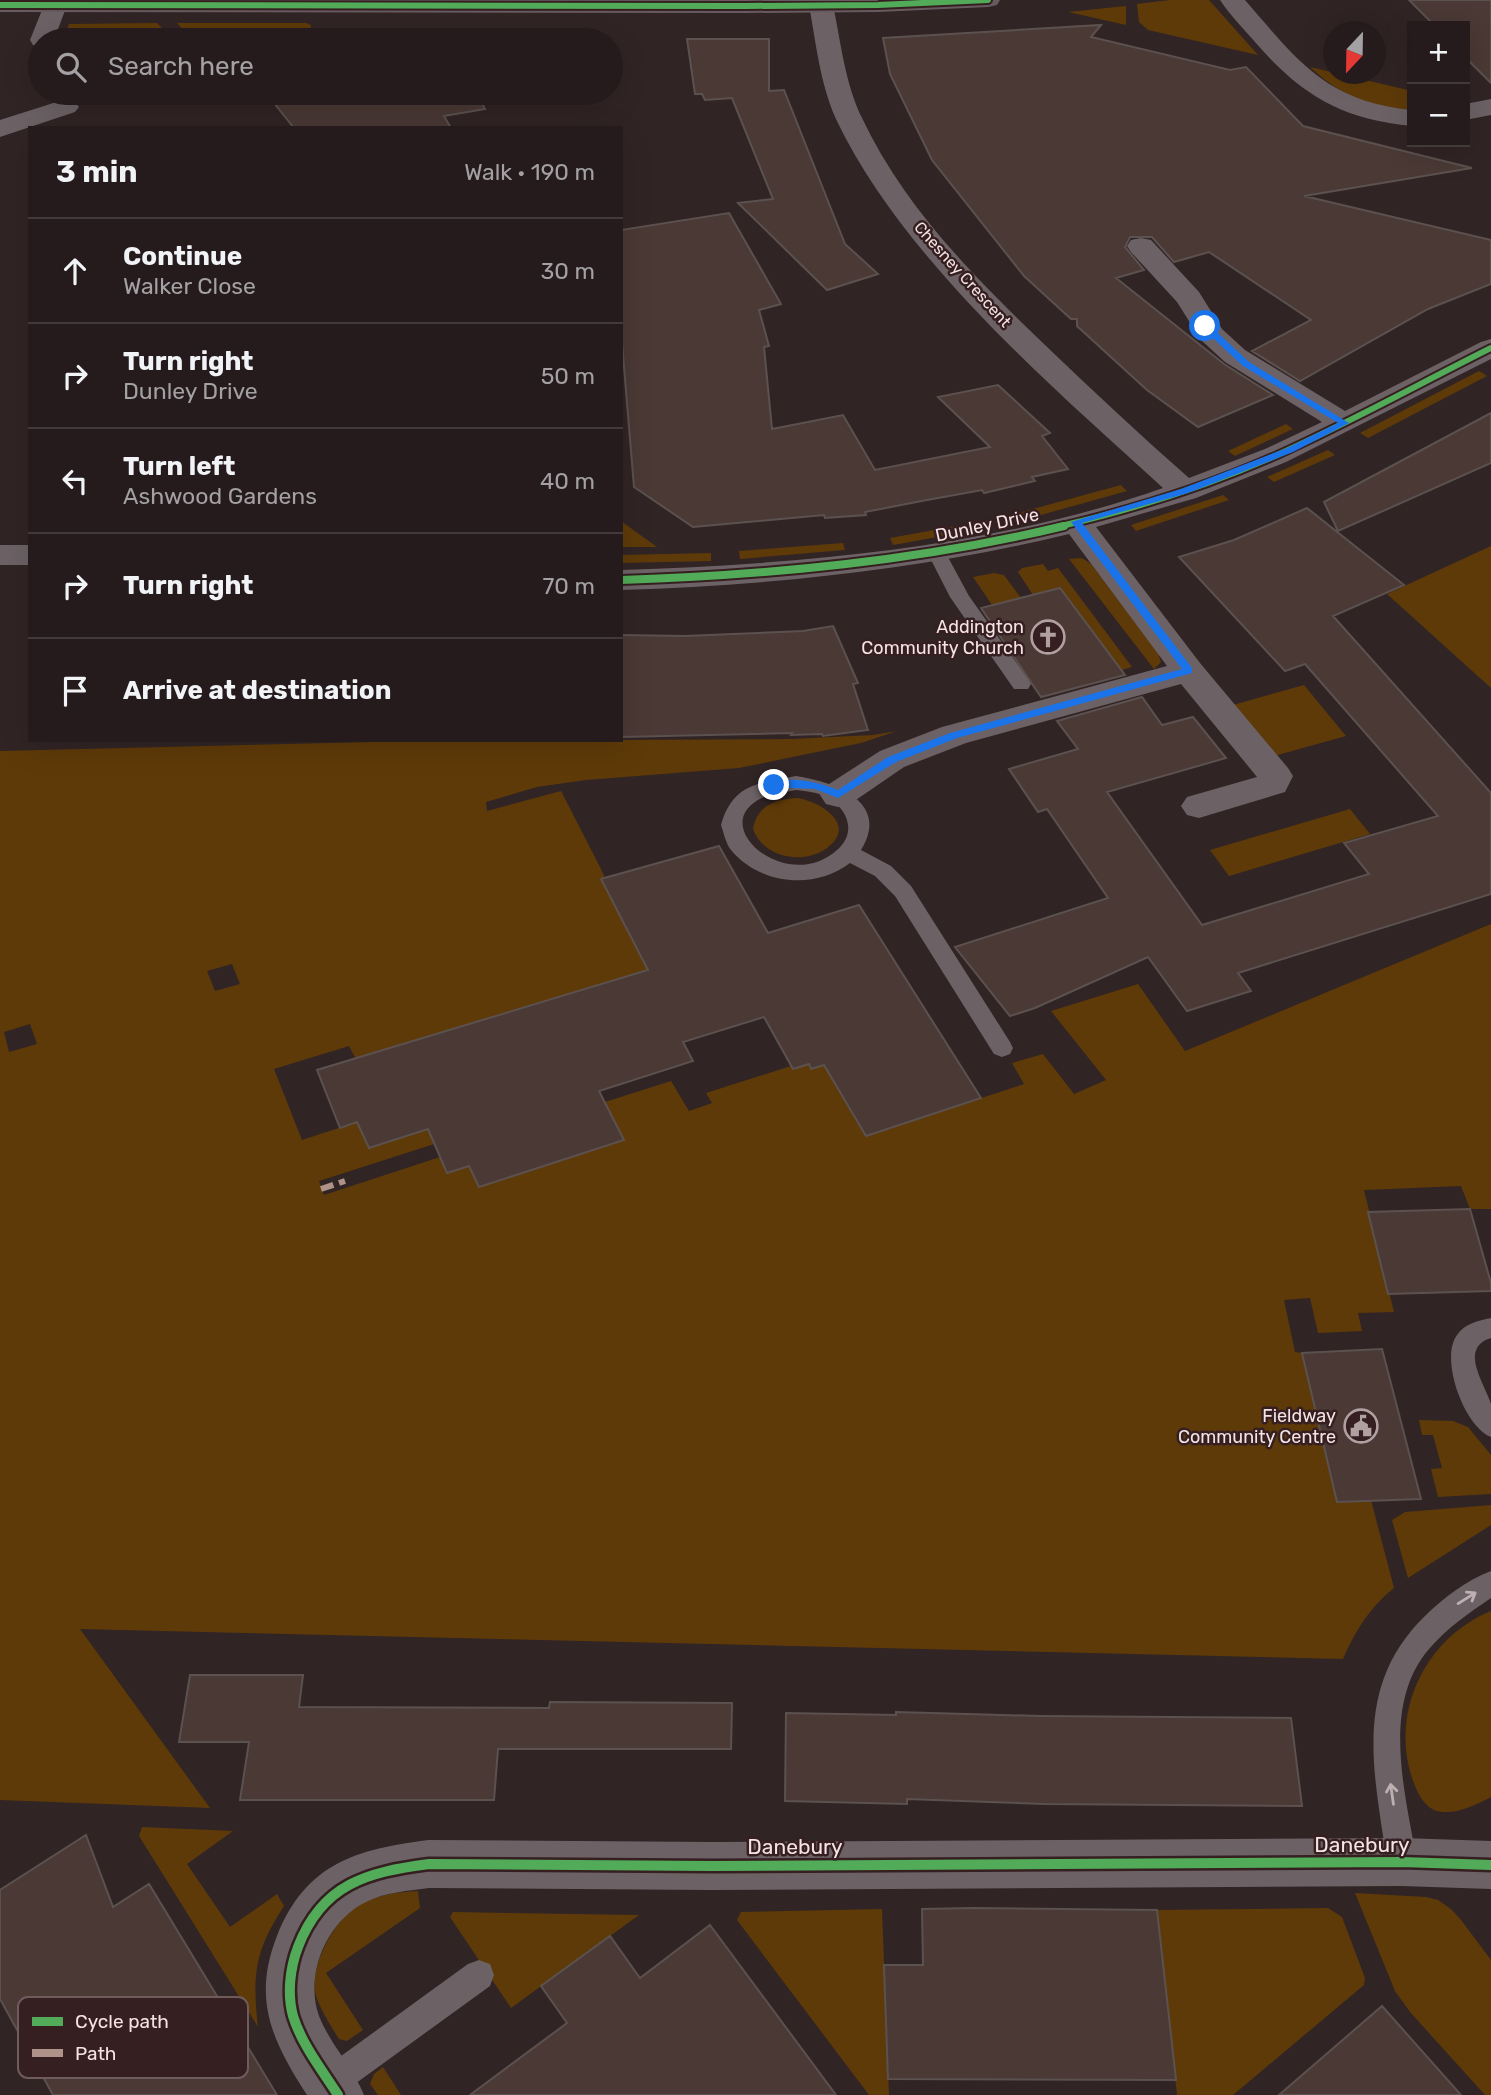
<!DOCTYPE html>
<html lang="en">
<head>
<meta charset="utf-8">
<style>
	:root { --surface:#251b1c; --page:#312829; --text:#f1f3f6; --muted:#a3a1a3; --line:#42393b }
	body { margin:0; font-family:Rubik,sans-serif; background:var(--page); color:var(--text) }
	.controls { position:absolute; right:21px; top:21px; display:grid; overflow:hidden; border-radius:0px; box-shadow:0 7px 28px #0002 }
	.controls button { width:63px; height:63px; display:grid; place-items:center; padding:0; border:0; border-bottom:2px solid var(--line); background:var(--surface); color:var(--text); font:35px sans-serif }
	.compass { position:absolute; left:1323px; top:21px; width:63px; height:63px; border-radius:50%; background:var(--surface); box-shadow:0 7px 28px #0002; rotate:202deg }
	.stop { position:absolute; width:21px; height:21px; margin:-16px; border:5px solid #1a73e8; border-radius:50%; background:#fff }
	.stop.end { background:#1a73e8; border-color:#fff; box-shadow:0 2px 7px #0008 }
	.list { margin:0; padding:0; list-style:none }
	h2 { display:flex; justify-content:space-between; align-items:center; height:91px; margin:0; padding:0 28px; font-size:30px }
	h2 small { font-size:23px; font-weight:400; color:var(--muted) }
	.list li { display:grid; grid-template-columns:46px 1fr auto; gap:21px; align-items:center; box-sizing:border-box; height:105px; padding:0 28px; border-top:2px solid var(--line) }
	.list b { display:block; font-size:26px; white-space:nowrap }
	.list p { margin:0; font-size:23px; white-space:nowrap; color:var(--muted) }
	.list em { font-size:23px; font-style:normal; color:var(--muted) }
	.icon { flex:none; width:38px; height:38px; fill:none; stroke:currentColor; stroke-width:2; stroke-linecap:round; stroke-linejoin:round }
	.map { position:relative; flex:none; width:1491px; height:2095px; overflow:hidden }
	.search { position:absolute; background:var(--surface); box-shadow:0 7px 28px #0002; left:28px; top:28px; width:595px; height:77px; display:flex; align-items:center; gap:18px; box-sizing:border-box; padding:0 24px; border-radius:38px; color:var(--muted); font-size:26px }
	.panel { position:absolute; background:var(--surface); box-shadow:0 7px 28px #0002; left:28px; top:126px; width:595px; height:616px; border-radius:0px }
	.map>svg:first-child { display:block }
	.green { fill:#5e3a08; fill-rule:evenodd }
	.building { fill:#4a3935; stroke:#5b514f; stroke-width:2 }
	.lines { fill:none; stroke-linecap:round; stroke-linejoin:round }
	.lane { fill:#6c6266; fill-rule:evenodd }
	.street { fill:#6c6266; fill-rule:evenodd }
	.secondary { fill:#675b5f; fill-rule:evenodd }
	.quiet { stroke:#af9288; stroke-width:6; stroke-dasharray:13 6; stroke-linecap:butt }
	.cycleway-far2-casing { stroke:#361f21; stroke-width:10 }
	.cycleway-far1-casing { stroke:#361f21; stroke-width:12 }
	.cycleway-casing { stroke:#361f21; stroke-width:15 }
	.cycleway-far2 { stroke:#51ab58; stroke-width:6 }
	.cycleway-far1 { stroke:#51ab58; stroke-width:8 }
	.cycleway { stroke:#51ab58; stroke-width:10 }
	.oneway { stroke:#beafb2 }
	.route { fill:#1a73e8 }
	.labels { text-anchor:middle; stroke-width:5; stroke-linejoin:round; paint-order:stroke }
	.far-street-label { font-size:16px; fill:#f4e3e4; stroke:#361f21 }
	.street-label { font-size:18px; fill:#f4e3e4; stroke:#361f21 }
	.poi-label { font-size:18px; fill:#f4e3e4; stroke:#361f21; text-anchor:end }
	.near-street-label { font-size:21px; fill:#f4e3e4; stroke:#361f21 }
	.key { fill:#361f21; stroke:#6f5a5c; stroke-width:2 }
	.key-label { font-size:19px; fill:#f4e3e4 }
</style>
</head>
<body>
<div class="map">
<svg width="1491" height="2095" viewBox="0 0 1491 2095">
	<rect width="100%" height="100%" fill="#312425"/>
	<path class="green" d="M 1170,0 L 1209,0 L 1258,55 L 1148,30 L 1139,22 L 1137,4 Z
		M 1126,6 L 1126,25 L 1068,12 Z
		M 157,23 L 174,40 L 63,40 L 69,24 Z
		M 177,23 L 306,23 L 311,25 L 310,33 L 290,40 L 192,40 Z
		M 1310,67 L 1412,91 L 1412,110 C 1372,108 1339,95 1310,67 Z
		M 1479,371 L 1487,376 L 1368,438 L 1360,433 Z
		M 1286,424 L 1293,429 L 1235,456 L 1228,451 Z
		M 1328,450 L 1335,455 L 1274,482 L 1267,477 Z
		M 1121,485 L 1127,491 L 1023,520 L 1018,513 Z
		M 1223,495 L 1229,500 L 1136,531 L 1131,525 Z
		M 989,520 L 993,527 L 893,545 L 890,538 Z
		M 621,521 L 657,547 L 621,547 Z
		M 843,543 L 845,550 L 740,559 L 739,551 Z
		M 1491,546 L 1491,688 L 1387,594 Z
		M 711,553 L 711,561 L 621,563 L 621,555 Z
		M 1082,558 L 1091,564 L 1158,653 L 1161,662 L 1154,669 L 1069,559 Z
		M 1043,564 L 1048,571 L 1058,568 L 1132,667 L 1122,670 L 1119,667 L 1060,588 L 1033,595 L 1018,572 L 1022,568 Z
		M 994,573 L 1004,575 L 1021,598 L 992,605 L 973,577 Z
		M 1304,685 L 1346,736 L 1274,756 L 1233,705 Z
		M 897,731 L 861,743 L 739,768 L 586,780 L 537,787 L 486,802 L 487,811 L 561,791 L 601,869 L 605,878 L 601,880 L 648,970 L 356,1059 L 349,1046 L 274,1069 L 302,1140 L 357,1122 L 369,1148 L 505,1105 L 512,1119 L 319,1181 L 324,1195 L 440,1157 L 469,1166 L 479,1187 L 623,1140 L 605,1102 L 671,1081 L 689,1111 L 712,1103 L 706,1093 L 791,1066 L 793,1069 L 809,1064 L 812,1069 L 824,1065 L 866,1136 L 1024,1084 L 1012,1063 L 1043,1054 L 1074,1094 L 1106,1080 L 1051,1011 L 1138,984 L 1185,1051 L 1491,924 L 1491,1209 L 1470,1209 L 1461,1186 L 1364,1190 L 1394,1312 L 1358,1313 L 1362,1331 L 1318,1333 L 1310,1298 L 1284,1300 L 1295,1352 L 1302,1353 L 1337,1501 L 1371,1500 L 1394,1588 C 1370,1607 1355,1631 1343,1659 L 80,1629 L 210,1808 L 0,1800 L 0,751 L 414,741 L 792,739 L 873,735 ZM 232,964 L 240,984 L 215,991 L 207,971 ZM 30,1024 L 37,1044 L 9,1052 L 4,1032 Z
		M 798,798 C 821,802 858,825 827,848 C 802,866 763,857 753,829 C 757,805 776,799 798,798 Z
		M 1350,809 L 1370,834 L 1229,876 L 1210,850 Z
		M 1419,1420 L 1453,1421 L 1468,1427 L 1491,1455 L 1491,1494 L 1438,1497 L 1431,1469 L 1442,1468 L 1433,1435 L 1422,1435 Z
		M 1491,1505 L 1491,1525 L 1408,1578 L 1392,1520 L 1405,1512 Z
		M 1491,1611 L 1491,1797 C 1476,1805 1452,1817 1434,1810 C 1421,1804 1415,1787 1411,1775 C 1391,1709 1427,1637 1491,1611 Z
		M 142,1827 L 233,1831 L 187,1864 L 230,1927 L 277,1894 L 284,1906 C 255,1950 252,1975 258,2027 L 139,1836 Z
		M 418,1891 L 420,1908 L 326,1973 L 363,2030 L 347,2041 L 339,2039 C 331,2026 321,2011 316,1996 C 308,1969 333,1922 356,1907 C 373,1895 398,1892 418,1891 Z
		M 1355,1893 L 1426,1897 L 1438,1900 L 1451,1909 L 1461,1920 L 1491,1960 L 1491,2095 L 1485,2095 L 1410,2012 L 1395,1991 Z
		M 1328,1908 L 1342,1917 L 1365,1978 L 1364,1985 L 1233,2095 L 1177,2095 L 1157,1910 Z
		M 882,1909 L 889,2095 L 869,2095 L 737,1920 L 741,1912 Z
		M 453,1912 L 639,1915 L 511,2008 L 450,1917 Z
		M 383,2067 L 401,2095 L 378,2095 L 370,2084 L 374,2074 Z"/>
	<path class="building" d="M 1409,0 L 1491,0 L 1491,83 L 1465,57 L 1465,26 L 1435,26 Z
		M 1101,25 L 1091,37 L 1230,70 L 1246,67 L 1303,126 L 1472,168 L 1304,196 L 1491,240 L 1491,284 L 1428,309 L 1300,381 L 1252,351 L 1311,320 L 1209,252 L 1174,262 L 1152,237 L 1130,237 L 1125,247 L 1144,270 L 1116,278 L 1224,364 L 1273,395 L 1198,427 L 1147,390 L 1077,326 L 1077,319 L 1071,319 L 1024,276 L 932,160 L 890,74 L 883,38 Z
		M 562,38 L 562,40 L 357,40 L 361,39 Z
		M 687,39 L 769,39 L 769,91 L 784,90 L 845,244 L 878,274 L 827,290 L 738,203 L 773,199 L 732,98 L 705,100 L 702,94 L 695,94 Z
		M 266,93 L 553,93 L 552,98 L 478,96 L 485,109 L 444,116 L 451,128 L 294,128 Z
		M 729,213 L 781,304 L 759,310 L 769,346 L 764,347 L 772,429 L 843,415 L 875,470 L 990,447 L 938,397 L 998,385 L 1050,433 L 1042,436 L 1068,469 L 1032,477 L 1035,481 L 984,493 L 982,490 L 927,500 L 865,512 L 866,515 L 825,518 L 824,515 L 693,527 L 634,487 L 621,331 L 621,230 Z
		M 1491,413 L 1491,463 L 1338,531 L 1324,502 Z
		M 1307,508 L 1404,585 L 1333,616 L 1491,793 L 1491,894 L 1238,973 L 1251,991 L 1187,1011 L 1148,957 L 1035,1008 L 1010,1016 L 955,947 L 1108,898 L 1047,809 L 1038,812 L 1009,769 L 1078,749 L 1057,721 L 1142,697 L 1162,725 L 1193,717 L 1226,758 L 1107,792 L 1202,925 L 1369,874 L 1344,843 L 1438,816 L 1305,664 L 1285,671 L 1179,557 L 1234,540 Z
		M 1060,588 L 1125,675 L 1041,697 L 981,608 Z
		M 833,626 L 858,683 L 853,684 L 868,730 L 823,736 L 822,734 L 791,735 L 792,733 L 621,737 L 621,635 L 685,636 L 803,631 Z
		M 719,846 L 768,933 L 859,905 L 981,1098 L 866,1136 L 824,1065 L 811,1069 L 809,1064 L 793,1069 L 764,1017 L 683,1042 L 693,1061 L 599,1091 L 624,1140 L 479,1187 L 469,1166 L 447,1173 L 428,1129 L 369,1148 L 357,1122 L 340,1128 L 317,1070 L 648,970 L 601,879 Z
		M 1470,1209 L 1491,1283 L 1491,1291 L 1388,1294 L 1368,1212 Z
		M 1382,1349 L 1421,1499 L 1337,1502 L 1302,1353 Z
		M 190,1675 L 303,1675 L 299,1707 L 549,1708 L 550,1702 L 732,1703 L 731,1749 L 498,1749 L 494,1800 L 240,1800 L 249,1742 L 179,1742 Z
		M 896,1712 L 1039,1716 L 1291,1718 L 1302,1806 L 1045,1804 L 907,1799 L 907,1804 L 785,1801 L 786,1713 L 896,1715 Z
		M 86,1835 L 113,1907 L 149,1884 L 277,2095 L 53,2095 L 0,1999 L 0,1890 Z
		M 974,1908 L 1157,1910 L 1176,2080 L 888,2079 L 884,1965 L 923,1965 L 922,1909 Z
		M 710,1925 L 836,2095 L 470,2095 L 567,2023 L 541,1986 L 610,1936 L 640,1978 Z
		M 1382,2006 L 1461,2095 L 1279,2095 Z"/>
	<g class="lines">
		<path class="lane" d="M 936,546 L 943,548 L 969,596 L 1028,679 L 1031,684 L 1028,689 L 1014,689 L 950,597 L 927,552 Z
			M 796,776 C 834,782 891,801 861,850 L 891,866 L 911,886 L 1010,1042 L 1013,1048 L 1010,1054 L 1002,1057 L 994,1054 L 895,896 L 875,876 L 850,863 C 815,890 760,885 731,850 C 726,844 724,834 721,825 C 733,783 758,784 796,776 ZM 796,790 C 805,791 814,792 822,795 C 846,805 859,831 837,850 C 786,896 703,823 764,797 C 774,793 786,792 796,790 Z
			M 1491,1318 L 1491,1338 C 1458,1348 1485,1384 1491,1404 C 1491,1413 1491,1427 1491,1437 C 1465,1428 1439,1359 1457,1335 C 1465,1323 1478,1321 1491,1318 Z
			M 1491,1571 L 1491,1598 C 1469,1613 1447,1628 1429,1649 C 1380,1706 1406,1796 1417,1862 L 1412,1872 L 1402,1876 L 1392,1872 L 1387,1862 C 1374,1772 1352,1687 1425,1616 C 1443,1598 1467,1580 1491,1571 Z
			M 479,1960 L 490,1964 L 494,1975 L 490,1986 L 341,2094 L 319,2094 L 314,2083 L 319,2072 L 468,1964 Z"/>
		<path class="street" d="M 46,0 L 64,0 L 67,5 L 54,40 L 40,40 L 40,47 L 33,45 L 30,40 Z
			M 812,0 L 830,0 L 833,5 C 841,43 845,83 862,118 C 904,207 975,278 1045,345 C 1092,390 1140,435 1189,478 L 1265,449 L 1322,422 L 1225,362 L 1201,340 L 1177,302 L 1131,252 L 1127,246 L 1131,240 L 1141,238 L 1151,240 L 1199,292 L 1222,329 L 1245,350 L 1345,411 L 1481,342 L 1491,339 L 1491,359 L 1286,462 L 1196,498 L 1096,527 L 1200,663 L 1288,768 L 1293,776 L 1285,792 L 1199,818 L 1187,815 L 1181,806 L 1187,797 L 1257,777 L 1181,684 L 966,743 L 904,767 L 850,804 L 838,807 L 826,804 L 820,795 L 826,786 L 880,751 L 942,727 L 1167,666 L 1069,534 C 921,570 773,585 621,590 L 621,570 C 802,564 992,548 1163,488 C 1050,385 902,258 836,119 C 820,83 816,43 809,5 Z
			M 1220,0 L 1245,0 C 1299,62 1326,101 1412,110 L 1412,126 C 1341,119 1301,95 1255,42 C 1243,28 1230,15 1220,0 Z
			M 66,99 L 75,102 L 79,107 L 75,112 L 0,137 L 0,120 Z
			M 1491,99 L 1491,115 L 1465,120 L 1465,104 Z
			M 0,545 L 30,545 L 30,565 L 0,565 Z
			M 1402,1838 L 1491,1841 L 1491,1889 L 1402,1886 L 712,1890 L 429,1888 C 409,1891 385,1892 366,1902 C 327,1921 304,1974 319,2016 C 330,2044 353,2067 364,2095 L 307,2095 C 272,2041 252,1999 277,1936 C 306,1863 357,1849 429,1840 L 712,1842 Z"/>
		<path class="secondary" d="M 0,0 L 1000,0 L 997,5 L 988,7 L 878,12 L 746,13 L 0,12 Z"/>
		<path class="quiet" d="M 321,1189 L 345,1181"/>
		<defs>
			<path id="cycleway-far2" d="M 0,5 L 746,6 L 878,5 L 988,0
				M 1057,527 C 1131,510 1205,487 1275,456 C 1349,423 1419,384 1491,348"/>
			<path id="cycleway-far1" d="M 621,580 C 771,575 918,561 1064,526"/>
			<path id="cycleway" d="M 338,2095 C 322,2070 302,2045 293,2016 C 287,1994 290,1968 298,1947 C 322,1884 367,1872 429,1864 L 712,1866 L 1402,1862 L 1491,1865"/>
		</defs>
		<use href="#cycleway-far2" class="cycleway-far2-casing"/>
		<use href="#cycleway-far1" class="cycleway-far1-casing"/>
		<use href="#cycleway" class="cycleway-casing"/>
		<use href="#cycleway-far2" class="cycleway-far2"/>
		<use href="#cycleway-far1" class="cycleway-far1"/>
		<use href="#cycleway" class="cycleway"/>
	</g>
	<defs><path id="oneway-shaft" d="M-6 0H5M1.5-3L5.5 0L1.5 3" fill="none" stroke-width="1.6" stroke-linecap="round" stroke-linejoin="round" transform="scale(1.75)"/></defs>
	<g class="oneway">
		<use href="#oneway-shaft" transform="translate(1467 1598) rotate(-32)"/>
		<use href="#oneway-shaft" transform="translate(1392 1794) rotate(-98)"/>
	</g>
	<path class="route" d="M 1202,324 L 1208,324 L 1249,362 L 1349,423 L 1293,452 L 1188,493 L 1082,523 L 1192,668 L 1192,673 L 957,738 L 896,762 L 838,798 L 815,789 L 771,787 L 771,782 C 794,777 815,781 838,790 L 888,757 L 950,733 L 1182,669 L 1071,522 L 1181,489 L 1287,448 L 1338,423 L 1243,366 L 1202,328 Z"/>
	<defs>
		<symbol id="church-ring" viewBox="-11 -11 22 22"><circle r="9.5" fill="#361f21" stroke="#b0a0a1" stroke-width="1.5"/><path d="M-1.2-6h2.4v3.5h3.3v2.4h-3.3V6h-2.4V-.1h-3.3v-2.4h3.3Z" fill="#b0a0a1"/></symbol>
		<symbol id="civic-ring" viewBox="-11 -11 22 22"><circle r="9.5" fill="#361f21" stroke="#b0a0a1" stroke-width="1.5"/><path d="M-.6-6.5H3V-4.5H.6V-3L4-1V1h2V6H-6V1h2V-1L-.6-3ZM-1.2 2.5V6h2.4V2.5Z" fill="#b0a0a1"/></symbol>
	</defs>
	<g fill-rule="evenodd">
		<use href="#church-ring" x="1029" y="618" width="38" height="38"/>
		<use href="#civic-ring" x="1342" y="1407" width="38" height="38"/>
	</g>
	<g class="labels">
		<g class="far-street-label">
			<text transform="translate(963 274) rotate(48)" y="6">Chesney Crescent</text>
		</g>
		<g class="street-label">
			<text transform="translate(987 525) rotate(-12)" y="6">Dunley Drive</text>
		</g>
		<g class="poi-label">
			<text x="1024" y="633">Addington<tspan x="1024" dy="21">Community Church</tspan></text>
			<text x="1336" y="1422">Fieldway<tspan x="1336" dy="21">Community Centre</tspan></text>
		</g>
		<g class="near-street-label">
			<text x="1362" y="1852">Danebury</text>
			<text x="795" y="1854">Danebury</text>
		</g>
	</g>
	<rect x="18" y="1997" width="230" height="81" rx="10" class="key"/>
	<rect x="32" y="2017" width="31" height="9" fill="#51ab58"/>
	<rect x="32" y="2049" width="31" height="8" fill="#af9288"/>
	<g class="key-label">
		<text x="75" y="2028">Cycle path</text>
		<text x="75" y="2060">Path</text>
	</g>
</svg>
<div class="controls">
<button>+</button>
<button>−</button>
</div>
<svg class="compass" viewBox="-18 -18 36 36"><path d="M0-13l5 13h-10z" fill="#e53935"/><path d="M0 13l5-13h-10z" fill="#a3a1a3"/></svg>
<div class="stop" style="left:1205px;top:326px"></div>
<div class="stop end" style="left:774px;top:785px"></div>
<div class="search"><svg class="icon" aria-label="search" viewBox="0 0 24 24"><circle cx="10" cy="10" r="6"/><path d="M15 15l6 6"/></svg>Search here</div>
<section class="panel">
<h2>3 min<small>Walk · 190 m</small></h2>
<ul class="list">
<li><svg class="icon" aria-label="ahead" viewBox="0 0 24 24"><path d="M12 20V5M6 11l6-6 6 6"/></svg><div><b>Continue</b><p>Walker Close</p></div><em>30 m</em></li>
<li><svg class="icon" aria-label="right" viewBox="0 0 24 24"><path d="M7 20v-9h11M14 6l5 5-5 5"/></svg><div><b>Turn right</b><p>Dunley Drive</p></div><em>50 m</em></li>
<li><svg class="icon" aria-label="left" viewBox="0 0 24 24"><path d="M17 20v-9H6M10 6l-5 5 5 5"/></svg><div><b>Turn left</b><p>Ashwood Gardens</p></div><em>40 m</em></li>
<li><svg class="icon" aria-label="right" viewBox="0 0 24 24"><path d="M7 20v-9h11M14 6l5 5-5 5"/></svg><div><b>Turn right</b></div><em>70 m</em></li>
<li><svg class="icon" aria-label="arrive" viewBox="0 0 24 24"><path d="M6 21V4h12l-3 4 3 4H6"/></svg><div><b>Arrive at destination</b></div></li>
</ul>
</section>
</div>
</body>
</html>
